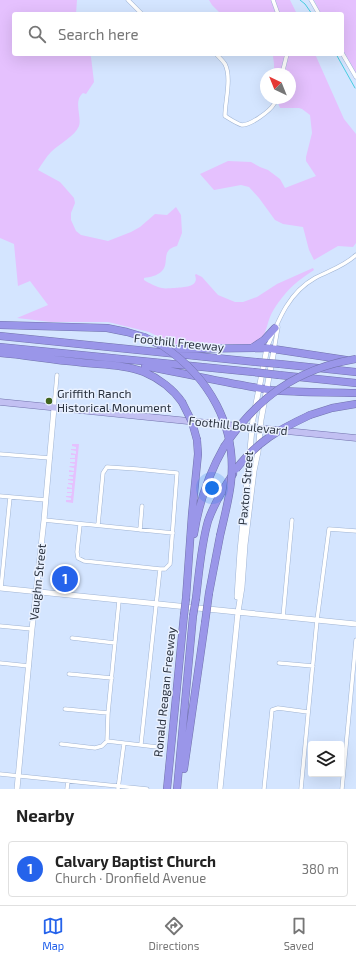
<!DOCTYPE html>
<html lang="en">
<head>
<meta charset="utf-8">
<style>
	:root { --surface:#fff; --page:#f6f6f6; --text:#222; --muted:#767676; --line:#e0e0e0; --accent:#2563eb }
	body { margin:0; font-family:"Exo 2",sans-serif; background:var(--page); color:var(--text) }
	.controls { position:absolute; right:12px; bottom:12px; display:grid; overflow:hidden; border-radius:4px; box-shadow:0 4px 16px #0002 }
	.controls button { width:36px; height:36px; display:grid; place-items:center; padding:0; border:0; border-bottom:1px solid var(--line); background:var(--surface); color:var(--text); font:20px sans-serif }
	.compass { position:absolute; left:260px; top:68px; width:36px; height:36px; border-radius:50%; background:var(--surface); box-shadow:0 4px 16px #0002; rotate:317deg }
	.you { position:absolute; left:212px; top:488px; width:14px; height:14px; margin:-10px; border:3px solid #fff; border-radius:50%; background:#1a73e8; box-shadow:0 0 0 6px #1a73e833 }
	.badge { display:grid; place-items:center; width:26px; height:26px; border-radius:50%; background:var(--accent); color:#fff; font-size:13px; font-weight:700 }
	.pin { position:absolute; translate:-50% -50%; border:2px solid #fff; box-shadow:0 1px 4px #0006 }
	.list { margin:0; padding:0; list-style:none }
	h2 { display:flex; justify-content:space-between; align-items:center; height:52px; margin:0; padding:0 16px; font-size:17px }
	h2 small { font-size:13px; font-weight:400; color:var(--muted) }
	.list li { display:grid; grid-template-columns:26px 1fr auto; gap:12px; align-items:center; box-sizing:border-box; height:56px; margin:0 8px 8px; padding:0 8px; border:1px solid var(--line); border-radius:4px }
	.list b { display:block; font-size:15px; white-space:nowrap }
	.list p { margin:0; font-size:13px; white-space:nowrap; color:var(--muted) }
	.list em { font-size:13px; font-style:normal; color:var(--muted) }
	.icon { flex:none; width:22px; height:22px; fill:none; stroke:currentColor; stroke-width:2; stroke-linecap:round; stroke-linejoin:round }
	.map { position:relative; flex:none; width:356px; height:789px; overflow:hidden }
	.search { position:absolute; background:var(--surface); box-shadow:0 4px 16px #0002; left:12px; right:12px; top:12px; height:44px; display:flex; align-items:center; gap:10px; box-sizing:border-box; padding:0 14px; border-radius:4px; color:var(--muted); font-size:15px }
	.sheet { height:116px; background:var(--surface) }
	nav { display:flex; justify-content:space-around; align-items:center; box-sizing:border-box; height:56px; border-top:1px solid var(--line); background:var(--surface); font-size:11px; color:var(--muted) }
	nav a { display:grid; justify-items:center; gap:2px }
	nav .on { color:var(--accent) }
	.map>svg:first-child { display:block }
	.green { fill:#e5c1fe }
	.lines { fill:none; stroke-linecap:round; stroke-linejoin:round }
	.stream { stroke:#48cde0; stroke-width:1 }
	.street-casing { stroke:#a0b4d3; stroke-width:4.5 }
	.secondary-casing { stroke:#a0b4d3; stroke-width:6 }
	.primary-casing { stroke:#7273ad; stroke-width:7 }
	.highway-casing { stroke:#7273ad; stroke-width:8 }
	.street { stroke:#fff; stroke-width:3.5 }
	.secondary { stroke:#fff; stroke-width:5 }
	.primary { stroke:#c2c0f2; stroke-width:6 }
	.highway { stroke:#9a96e9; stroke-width:7 }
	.highway-bridge-casing { stroke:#7273ad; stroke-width:8; stroke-linecap:butt }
	.highway-bridge { stroke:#9a96e9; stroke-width:7 }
	.poi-dot { fill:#41641d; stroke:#e9f1ff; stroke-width:1.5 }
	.labels { text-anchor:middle; stroke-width:3; stroke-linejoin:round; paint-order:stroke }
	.street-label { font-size:12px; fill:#29313e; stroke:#e9f1ff }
	.poi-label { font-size:12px; fill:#29313e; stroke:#e9f1ff; text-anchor:start }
</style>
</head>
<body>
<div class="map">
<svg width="356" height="789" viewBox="0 0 356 789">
	<rect width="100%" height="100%" fill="#d4e5ff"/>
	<path class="green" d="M 0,0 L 77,0 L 76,14 L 14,14 L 14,54 L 89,54 L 91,57 L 94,82 L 86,94 L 83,93 C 73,101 82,117 79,126 C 75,136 59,144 51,152 C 46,157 42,164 38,170 L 60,182 L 74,198 L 75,203 L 71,213 L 71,220 L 76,231 L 81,235 L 108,241 L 131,232 L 140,227 L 155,214 L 167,215 L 176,207 L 181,215 L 182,233 L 177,246 C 160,250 170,263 162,271 C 157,276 150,277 144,278 L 144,280 C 149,283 156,287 162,288 C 165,289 171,288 175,288 C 182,287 200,288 195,275 L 196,274 L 202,277 L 218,295 L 235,302 L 243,302 L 257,297 L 277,284 L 313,268 L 314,270 C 297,281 289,288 278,303 C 275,307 272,312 270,317 C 265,330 266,341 250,344 L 173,344 L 149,332 L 108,322 L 51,322 L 17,318 L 48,305 L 30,281 L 18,286 L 14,244 L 0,238 Z
		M 209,0 L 290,0 L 297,14 L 221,14 L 212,5 Z
		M 314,0 L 356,0 L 356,73 L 342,49 L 342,14 L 321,14 Z
		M 261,54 L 315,54 L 344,119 L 356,134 L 356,243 L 353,247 L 338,246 L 314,260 L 309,250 L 303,227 L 283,224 L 275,220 L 259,198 L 249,187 L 241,185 L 214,190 L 200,174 L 228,161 L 251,162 L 260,167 L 268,170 L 280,179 L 285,188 L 316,176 L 306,161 L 306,157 L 312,133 L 310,115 L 302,109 L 299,108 L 280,108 L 276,98 L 290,98 L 290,74 L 274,74 L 274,64 L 273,56 Z
		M 72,444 L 79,444 L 73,503 L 66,502 L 66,500 L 71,500 L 71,498 L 66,497 L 66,496 L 71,496 L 72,493 L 67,493 L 67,492 L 72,492 L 72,489 L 67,489 L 67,487 L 72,488 L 72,485 L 68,484 L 68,483 L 73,483 L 73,481 L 68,480 L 68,479 L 73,479 L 73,477 L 69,476 L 69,475 L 73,475 L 74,472 L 69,472 L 69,470 L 74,471 L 74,468 L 69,467 L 70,466 L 74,466 L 75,464 L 70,463 L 70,462 L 75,462 L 75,459 L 70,459 L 70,458 L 75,458 L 75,455 L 71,455 L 71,453 L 76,454 L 76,451 L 71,450 L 71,449 L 76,449 L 76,447 L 72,446 Z"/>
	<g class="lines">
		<path class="stream" d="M 300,0 L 305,4 L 312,14
			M 336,54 L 355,88"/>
		<defs>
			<path id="street" d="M 128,0 L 142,14
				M 273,0 L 278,14
				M 311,0 L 319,14
				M 342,53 L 356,77
				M 216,54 C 219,57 223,61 225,64 C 232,78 225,101 225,116 C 230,119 237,124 242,125 C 251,125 270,111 274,104 C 275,102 276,100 277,98
				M 282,74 L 287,54
				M 267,348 C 278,321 288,293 315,278 C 330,270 343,267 356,255
				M 274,350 L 278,327
				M 54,408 L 57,375
				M 0,454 L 50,458
				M 0,496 L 46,500
				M 44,520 L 173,533
				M 80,525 L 77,552 L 78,558 L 84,561 L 160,569 L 165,569 L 170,564 L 177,473 L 137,469 L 107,467 L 103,473 L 98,525
				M 140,530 L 142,506
				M 1,588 L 10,497
				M 283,617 L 292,520
				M 0,626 L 32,629
				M 72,638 L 115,643
				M 0,663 L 29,666
				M 279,663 L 313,666
				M 69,674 L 112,678
				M 65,709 L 108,713
				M 107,741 L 108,713 L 119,601
				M 61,744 L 95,748 L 102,746 L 107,741 L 157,747
				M 141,744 L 160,569
				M 0,774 L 147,789
				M 67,789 L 68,781
				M 118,789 L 124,743
				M 264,789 L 272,710 L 278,708 L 308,712
				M 301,789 L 317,620 L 329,529 L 356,531
				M 342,789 L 356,640"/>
			<path id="secondary" d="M 0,588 L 356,624
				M 237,597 L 240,551 L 253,419 L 267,348
				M 17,789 L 32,629 L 44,520 L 54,408
				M 220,789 L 238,612 L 242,587 L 245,545 L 254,471 L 258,452 L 261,420 L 274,350"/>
			<path id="primary" d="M 0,402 L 356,438"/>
			<path id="highway" d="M 0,325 L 107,328 L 127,332 L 144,337
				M 0,336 L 256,362
				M 0,347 L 253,372
				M 252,348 L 264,340 L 275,328
				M 175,349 L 267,348 L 346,360
				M 0,353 C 26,355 51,360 77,362 C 98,365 124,364 144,372 C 158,378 173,389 182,402
				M 280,364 L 356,372
				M 145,366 C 187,374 229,384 271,390 C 299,393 328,392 356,393
				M 279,375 L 356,383
				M 310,415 L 332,408 L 356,404
				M 194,534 C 199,502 208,475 224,447
				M 209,593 L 220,536
				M 186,598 L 192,514 L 198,454 L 197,440
				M 196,598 C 199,573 201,546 208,521 C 214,504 223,489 233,474
				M 184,769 L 205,623
				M 167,789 L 184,615
				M 177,789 L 193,616"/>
		</defs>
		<use href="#street" class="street-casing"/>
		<use href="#secondary" class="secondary-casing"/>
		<use href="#primary" class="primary-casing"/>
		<use href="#highway" class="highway-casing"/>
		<use href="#street" class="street"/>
		<use href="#secondary" class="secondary"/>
		<use href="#primary" class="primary"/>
		<use href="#highway" class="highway"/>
		<defs>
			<path id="highway-bridge" d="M 144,337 C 150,340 157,343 163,346 C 209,377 237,426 231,482 C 229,500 224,518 220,536
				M 256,362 L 280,364
				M 253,372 L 279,375
				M 182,402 L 192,422 L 197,440
				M 224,447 C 256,398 298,368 356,359
				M 236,469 C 258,441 278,430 310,415
				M 184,615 L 186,598
				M 193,616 L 196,598
				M 205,623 L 209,593"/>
		</defs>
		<use href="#highway-bridge" class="highway-bridge-casing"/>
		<use href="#highway-bridge" class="highway-bridge"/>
	</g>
	<circle class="poi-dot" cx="49" cy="401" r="4"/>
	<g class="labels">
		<g class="street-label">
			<text transform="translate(179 343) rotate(6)" y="4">Foothill Freeway</text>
			<text transform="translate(238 426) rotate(6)" y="4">Foothill Boulevard</text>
			<text transform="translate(246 488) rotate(-85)" y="4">Paxton Street</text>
			<text transform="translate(38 582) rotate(-84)" y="4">Vaughn Street</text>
			<text transform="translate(165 692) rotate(-84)" y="4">Ronald Reagan Freeway</text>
		</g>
		<g class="poi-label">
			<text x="57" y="398">Griffith Ranch<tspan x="57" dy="14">Historical Monument</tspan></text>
		</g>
	</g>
</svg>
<div class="controls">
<button><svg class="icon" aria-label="layers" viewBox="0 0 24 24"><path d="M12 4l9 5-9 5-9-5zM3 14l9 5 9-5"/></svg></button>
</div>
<svg class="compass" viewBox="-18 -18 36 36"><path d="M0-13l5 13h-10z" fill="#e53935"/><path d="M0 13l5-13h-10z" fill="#767676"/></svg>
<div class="you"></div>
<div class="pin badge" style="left:65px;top:579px">1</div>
<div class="search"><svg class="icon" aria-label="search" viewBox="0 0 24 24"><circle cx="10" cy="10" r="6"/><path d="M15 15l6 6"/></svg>Search here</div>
</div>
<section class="sheet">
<h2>Nearby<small></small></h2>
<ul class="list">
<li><span class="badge">1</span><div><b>Calvary Baptist Church</b><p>Church · Dronfield Avenue</p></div><em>380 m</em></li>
</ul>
</section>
<nav>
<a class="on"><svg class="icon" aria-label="map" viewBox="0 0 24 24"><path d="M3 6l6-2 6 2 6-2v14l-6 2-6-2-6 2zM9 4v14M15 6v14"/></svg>Map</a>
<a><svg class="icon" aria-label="directions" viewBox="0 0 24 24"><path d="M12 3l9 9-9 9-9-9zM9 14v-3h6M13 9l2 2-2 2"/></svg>Directions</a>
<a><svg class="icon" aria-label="saved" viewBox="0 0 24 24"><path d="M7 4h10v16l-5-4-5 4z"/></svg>Saved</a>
</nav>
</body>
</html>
